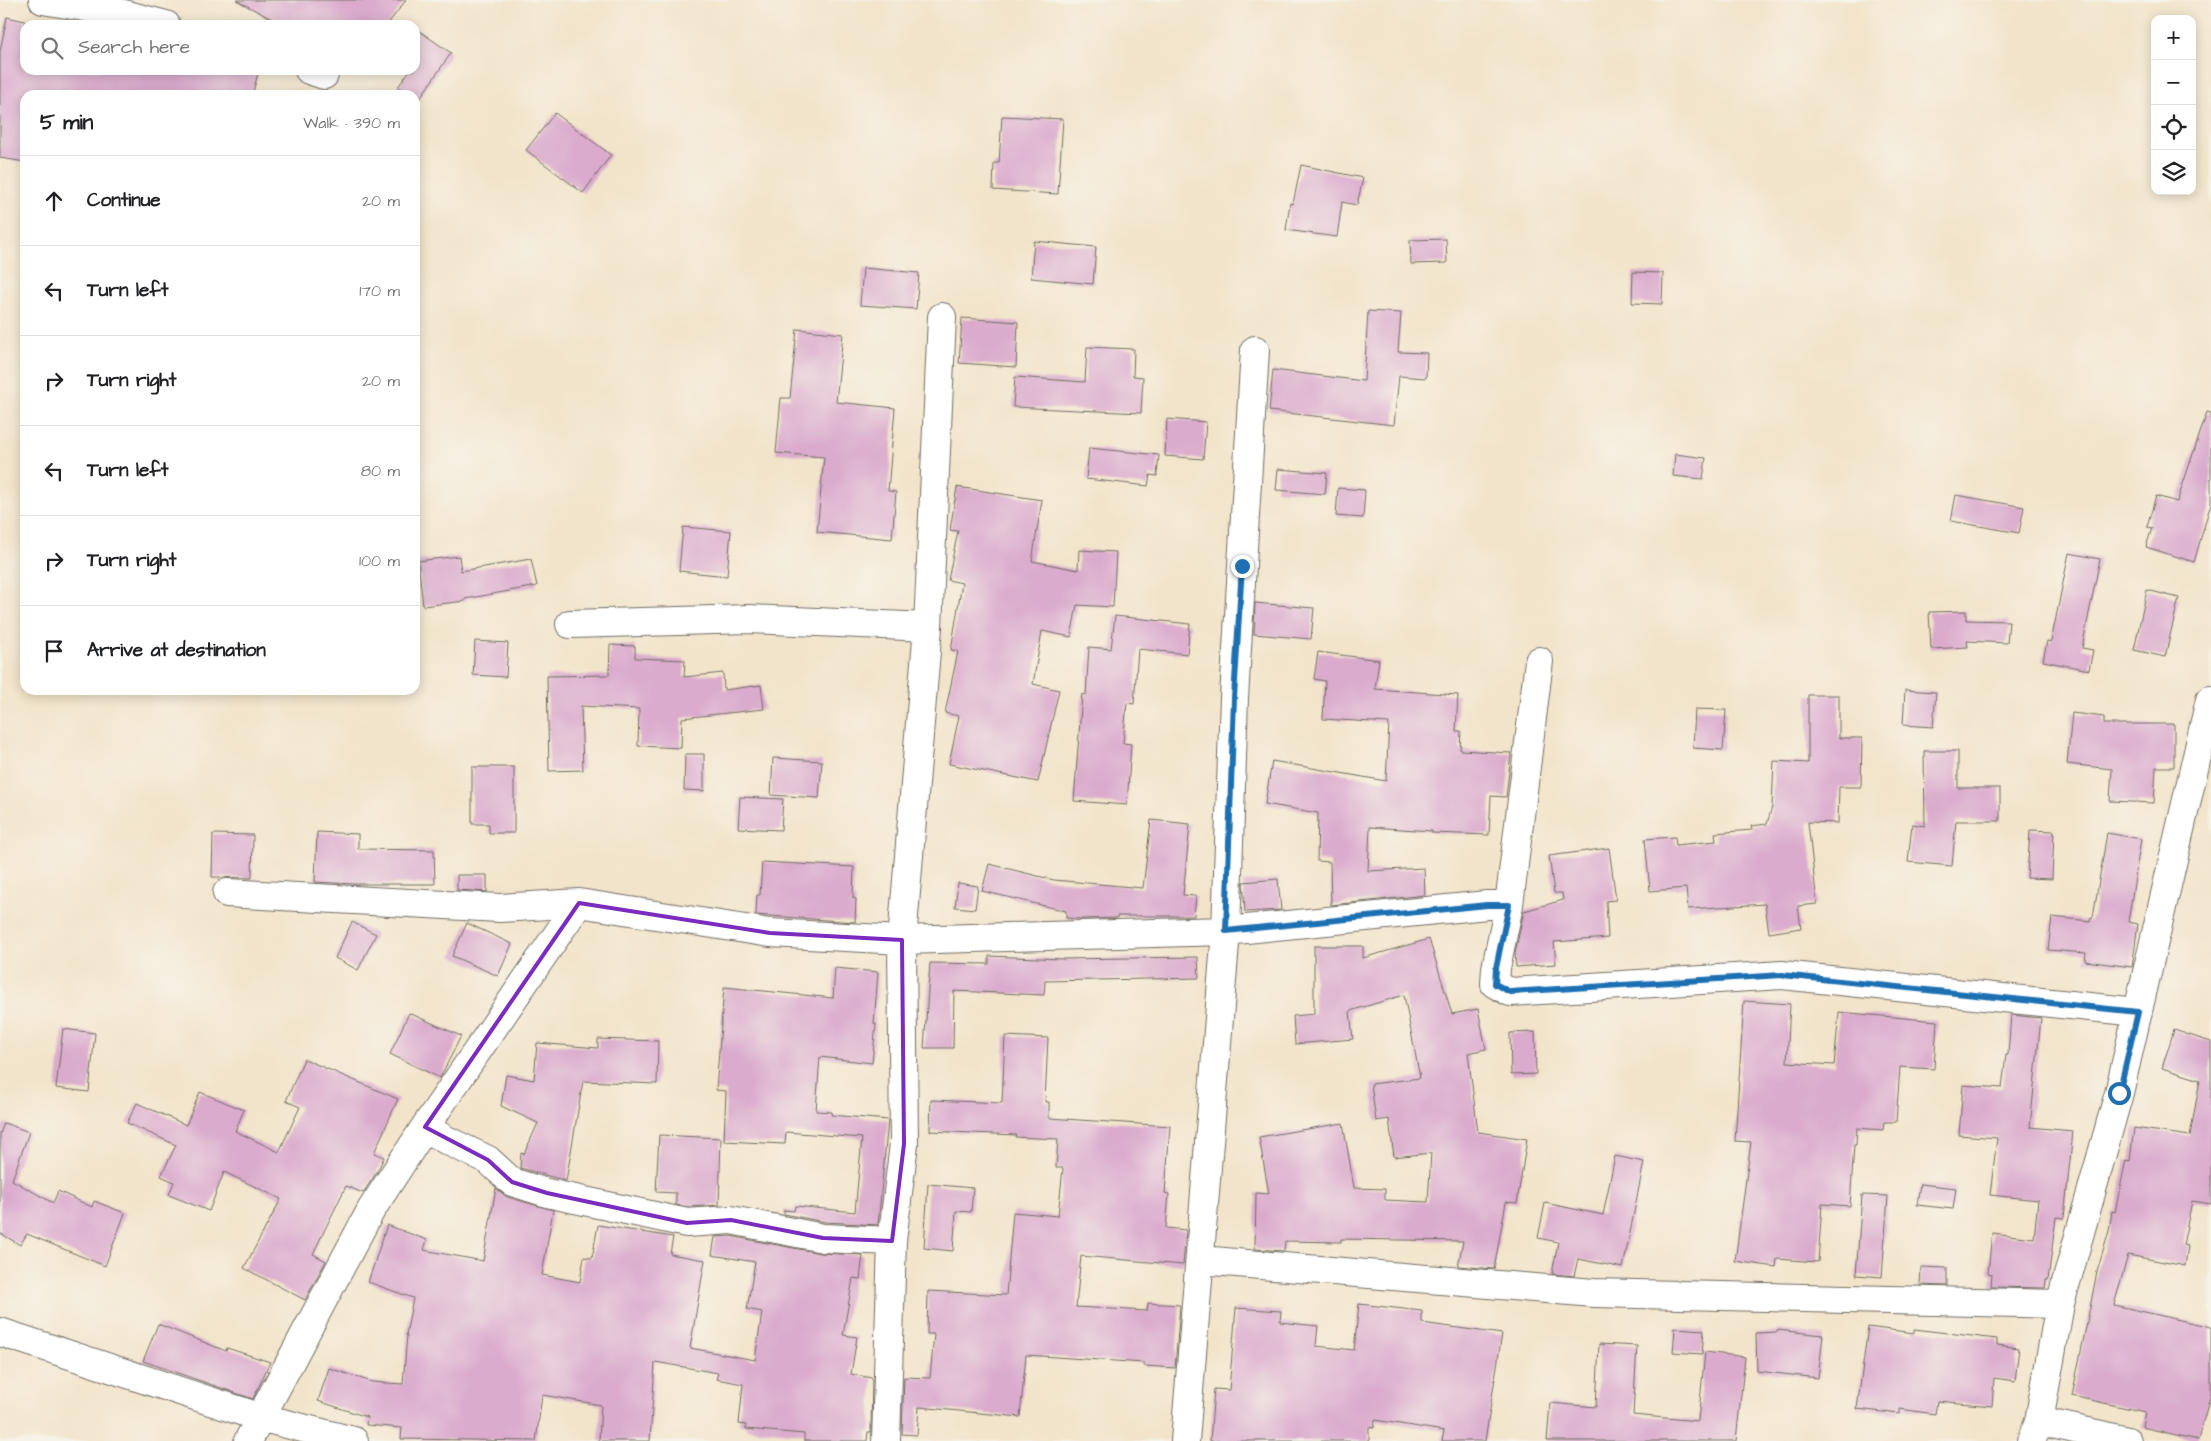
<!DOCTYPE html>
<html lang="en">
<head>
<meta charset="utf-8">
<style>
	:root { --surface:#fff; --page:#f6f6f6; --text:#202124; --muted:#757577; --line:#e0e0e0 }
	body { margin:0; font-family:"Architects Daughter",sans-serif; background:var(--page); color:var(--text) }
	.controls { position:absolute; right:15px; top:15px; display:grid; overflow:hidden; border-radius:10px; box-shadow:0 2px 12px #0003 }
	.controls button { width:45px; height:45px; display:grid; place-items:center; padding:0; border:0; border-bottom:1px solid var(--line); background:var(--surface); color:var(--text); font:25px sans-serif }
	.stop { position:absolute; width:15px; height:15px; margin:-11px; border:4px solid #1f6fb2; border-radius:50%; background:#fff }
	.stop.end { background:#1f6fb2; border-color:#fff; box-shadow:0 1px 5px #0008 }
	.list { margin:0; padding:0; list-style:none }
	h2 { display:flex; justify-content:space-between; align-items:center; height:65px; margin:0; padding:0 20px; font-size:21px }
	h2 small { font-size:16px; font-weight:400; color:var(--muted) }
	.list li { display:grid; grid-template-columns:32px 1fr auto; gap:15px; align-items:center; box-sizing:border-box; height:90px; padding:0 20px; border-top:1px solid var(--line) }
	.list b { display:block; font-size:19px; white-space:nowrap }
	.list em { font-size:16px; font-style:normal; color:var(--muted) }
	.icon { flex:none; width:28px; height:28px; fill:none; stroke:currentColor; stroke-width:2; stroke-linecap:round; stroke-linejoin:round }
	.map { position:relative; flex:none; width:2211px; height:1441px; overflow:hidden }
	.search { position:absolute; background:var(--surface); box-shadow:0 2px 12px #0003; left:20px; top:20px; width:400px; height:55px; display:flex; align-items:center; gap:12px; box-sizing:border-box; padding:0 18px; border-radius:15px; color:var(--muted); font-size:19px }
	.panel { position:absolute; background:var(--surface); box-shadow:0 2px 12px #0003; left:20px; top:90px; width:400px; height:605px; border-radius:15px }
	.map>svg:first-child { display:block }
	.building { fill:#daabcd }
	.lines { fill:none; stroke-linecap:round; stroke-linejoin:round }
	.minor-casing { stroke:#716c63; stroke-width:30 }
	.minor { stroke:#fff; stroke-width:28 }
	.route { stroke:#1f6fb2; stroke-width:6 }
	.marked { fill:none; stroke:#7b2cbf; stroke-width:4; stroke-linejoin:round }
</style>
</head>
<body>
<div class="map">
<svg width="2211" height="1441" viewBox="0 0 2211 1441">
	<rect width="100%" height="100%" fill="#f7f3e8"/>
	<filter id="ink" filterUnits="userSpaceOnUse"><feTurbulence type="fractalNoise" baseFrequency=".02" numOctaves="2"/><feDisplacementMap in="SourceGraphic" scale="10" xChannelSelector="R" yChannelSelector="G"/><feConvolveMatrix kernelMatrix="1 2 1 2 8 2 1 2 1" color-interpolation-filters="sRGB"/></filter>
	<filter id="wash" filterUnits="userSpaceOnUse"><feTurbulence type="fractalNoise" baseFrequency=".0096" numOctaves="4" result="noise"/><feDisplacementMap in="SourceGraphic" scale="20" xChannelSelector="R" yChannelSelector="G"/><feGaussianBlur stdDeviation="1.12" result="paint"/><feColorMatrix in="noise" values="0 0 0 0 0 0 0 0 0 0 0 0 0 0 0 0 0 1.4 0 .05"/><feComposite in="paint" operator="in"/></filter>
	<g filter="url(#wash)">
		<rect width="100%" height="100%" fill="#f2e4ca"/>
		<g id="blocks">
			<path class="building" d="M 236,0 L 406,0 L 387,25 L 283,25 Z
				M 7,17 L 25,21 L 25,70 L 259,70 L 252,95 L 25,95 L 25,162 L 0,158 L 0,51 Z
				M 415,28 L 451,53 L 418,101 L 415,98 L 415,95 L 410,95 L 398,87 L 410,70 L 415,70 Z
				M 555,113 L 611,155 L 583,193 L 526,150 Z
				M 1002,116 L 1063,119 L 1058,194 L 993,190 L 994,163 L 999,163 Z
				M 1301,165 L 1363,178 L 1357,205 L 1342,202 L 1337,237 L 1286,230 L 1290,203 L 1293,204 Z
				M 1446,239 L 1447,263 L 1411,264 L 1410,240 Z
				M 1034,241 L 1096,247 L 1093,284 L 1031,278 Z
				M 863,268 L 919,273 L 916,309 L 860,305 Z
				M 1633,272 L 1663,273 L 1662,304 L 1632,303 Z
				M 1368,311 L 1401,313 L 1398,352 L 1427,353 L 1426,378 L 1399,376 L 1394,425 L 1269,411 L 1273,370 L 1364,381 Z
				M 962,318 L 1018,322 L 1016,367 L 959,363 Z
				M 797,329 L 843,334 L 836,402 L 895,408 L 888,491 L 896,492 L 892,539 L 817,532 L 824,457 L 776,453 L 781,398 L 790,398 Z
				M 1087,347 L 1134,349 L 1133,376 L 1143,377 L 1141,413 L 1013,407 L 1015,377 L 1085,382 Z
				M 2207,412 L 2211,413 L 2211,503 L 2194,562 L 2146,547 L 2152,528 L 2147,527 L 2156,496 L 2177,502 Z
				M 1167,419 L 1206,422 L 1203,459 L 1165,456 Z
				M 1089,448 L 1159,455 L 1157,476 L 1150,475 L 1148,486 L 1086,479 Z
				M 1675,454 L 1706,458 L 1703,479 L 1673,476 Z
				M 1278,469 L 1327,473 L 1325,494 L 1276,490 Z
				M 957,487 L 1042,500 L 1032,561 L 1078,570 L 1079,550 L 1116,552 L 1113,607 L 1077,605 L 1071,637 L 1042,631 L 1033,684 L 1059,690 L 1038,782 L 949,764 L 959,716 L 945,713 L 958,651 L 951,650 L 962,583 L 948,580 L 958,531 L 950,530 Z
				M 1338,488 L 1365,490 L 1363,518 L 1336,516 Z
				M 1956,495 L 2024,507 L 2019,533 L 1951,521 Z
				M 683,527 L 731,531 L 727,576 L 679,571 Z
				M 2069,553 L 2100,559 L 2082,648 L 2093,650 L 2089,670 L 2043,661 L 2047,641 L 2051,642 Z
				M 459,556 L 461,571 L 531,559 L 537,586 L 465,599 L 465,601 L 423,606 L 418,561 Z
				M 2147,590 L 2179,598 L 2165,657 L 2134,650 Z
				M 1255,603 L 1314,608 L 1311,639 L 1254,634 Z
				M 1966,611 L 1966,620 L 2009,621 L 2007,643 L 1967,641 L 1968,647 L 1931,649 L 1929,612 Z
				M 1115,616 L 1190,624 L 1187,654 L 1138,649 L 1134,704 L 1127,703 L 1123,743 L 1131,744 L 1127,805 L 1074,801 L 1082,694 L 1086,695 L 1089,647 L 1111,649 Z
				M 475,641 L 508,643 L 506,677 L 473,675 Z
				M 610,645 L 635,646 L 635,658 L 685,660 L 684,677 L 723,673 L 724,690 L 761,685 L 764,709 L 682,718 L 681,748 L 638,746 L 639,709 L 581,706 L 583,770 L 549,771 L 547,676 L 609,675 Z
				M 1318,652 L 1379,660 L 1375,689 L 1458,695 L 1456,731 L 1461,731 L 1460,750 L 1511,753 L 1506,797 L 1491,796 L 1489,835 L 1432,833 L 1432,831 L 1370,827 L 1368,871 L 1424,868 L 1425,895 L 1331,905 L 1330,862 L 1317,861 L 1318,813 L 1265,804 L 1272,761 L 1386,781 L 1389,723 L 1323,719 L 1325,681 L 1314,679 Z
				M 1905,690 L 1936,692 L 1933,727 L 1903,725 Z
				M 1808,695 L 1839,695 L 1839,738 L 1862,738 L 1861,787 L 1839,787 L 1838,823 L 1808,822 L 1817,904 L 1798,906 L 1801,928 L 1769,933 L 1765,904 L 1688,909 L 1686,888 L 1650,891 L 1645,839 L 1675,837 L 1676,845 L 1716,841 L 1715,833 L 1752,830 L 1751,826 L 1767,824 L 1772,807 L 1774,761 L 1808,763 Z
				M 1695,709 L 1726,710 L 1723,750 L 1693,748 Z
				M 2072,713 L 2104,717 L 2104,724 L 2174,724 L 2174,767 L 2156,767 L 2154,803 L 2110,801 L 2112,769 L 2067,764 Z
				M 1924,751 L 1958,751 L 1958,788 L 2000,788 L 2000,821 L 1956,821 L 1952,866 L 1908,862 L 1912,824 L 1925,826 Z
				M 685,754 L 704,754 L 704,791 L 684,790 Z
				M 773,758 L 822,761 L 819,798 L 771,795 Z
				M 472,767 L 514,767 L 514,833 L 489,833 L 489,824 L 472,824 Z
				M 740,797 L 783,799 L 781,830 L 738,828 Z
				M 1151,820 L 1190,824 L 1183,895 L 1196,896 L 1194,916 L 1117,916 L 1117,918 L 1081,919 L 1066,918 L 1066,911 L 982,891 L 989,864 L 1054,880 L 1143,888 Z
				M 2030,830 L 2054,831 L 2052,879 L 2027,878 Z
				M 317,832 L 358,834 L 358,849 L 434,850 L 435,884 L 354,884 L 315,882 Z
				M 2107,833 L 2141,839 L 2128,922 L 2138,924 L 2132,967 L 2085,961 L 2086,953 L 2048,950 L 2052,917 L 2090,921 L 2091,917 L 2093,917 Z
				M 213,834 L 253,835 L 252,878 L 212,877 Z
				M 1609,848 L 1616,900 L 1606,901 L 1608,938 L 1554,942 L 1556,964 L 1516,967 L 1515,953 L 1524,911 L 1563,900 L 1562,893 L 1554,893 L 1549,856 Z
				M 762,862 L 854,867 L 853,898 L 856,899 L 855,922 L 756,915 L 757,895 L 760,895 Z
				M 457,875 L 487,875 L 487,892 L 457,890 Z
				M 1278,879 L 1281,910 L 1245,912 L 1243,882 Z
				M 958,883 L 978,886 L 975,909 L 955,907 Z
				M 352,922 L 376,934 L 358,970 L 335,958 Z
				M 467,923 L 512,944 L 498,976 L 452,956 Z
				M 1429,939 L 1452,1014 L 1478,1009 L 1486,1049 L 1468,1053 L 1478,1132 L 1527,1139 L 1517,1203 L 1506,1202 L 1494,1269 L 1458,1266 L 1463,1241 L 1341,1239 L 1341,1242 L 1285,1241 L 1284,1251 L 1255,1249 L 1256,1193 L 1269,1194 L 1259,1137 L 1343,1123 L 1354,1188 L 1385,1189 L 1385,1200 L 1428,1202 L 1431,1153 L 1394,1157 L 1389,1119 L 1376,1121 L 1371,1084 L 1420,1078 L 1404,995 L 1350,1011 L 1353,1039 L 1295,1044 L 1293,1016 L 1314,1014 L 1314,946 L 1363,946 L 1363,958 Z
				M 989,956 L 1062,959 L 1198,957 L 1199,978 L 1045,981 L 1044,995 L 954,991 L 953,1048 L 924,1048 L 930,963 L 989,964 Z
				M 835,968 L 878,972 L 874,1024 L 876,1024 L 872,1063 L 820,1057 L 816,1111 L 832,1112 L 831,1115 L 888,1120 L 878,1225 L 825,1222 L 784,1214 L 784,1210 L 794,1211 L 795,1206 L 855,1212 L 862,1138 L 786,1132 L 785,1144 L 724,1141 L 726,1091 L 716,1090 L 724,987 L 833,998 Z
				M 1744,1001 L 1790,1004 L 1787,1062 L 1834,1065 L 1839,1012 L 1937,1021 L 1934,1069 L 1900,1067 L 1896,1122 L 1884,1122 L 1883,1130 L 1857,1128 L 1856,1145 L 1854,1145 L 1850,1206 L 1822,1204 L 1818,1262 L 1777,1259 L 1776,1267 L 1735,1261 L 1751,1142 L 1735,1141 Z
				M 409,1013 L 461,1036 L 440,1078 L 390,1054 Z
				M 2011,1015 L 2041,1018 L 2030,1127 L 2073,1131 L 2064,1218 L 2056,1217 L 2048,1280 L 2046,1280 L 2045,1288 L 1991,1287 L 1992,1274 L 1988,1273 L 1992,1233 L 2034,1238 L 2038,1200 L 1990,1195 L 1997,1138 L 1959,1135 L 1963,1085 L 2002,1088 L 2006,1055 L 2008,1055 Z
				M 63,1029 L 95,1033 L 89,1092 L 56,1088 Z
				M 2174,1030 L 2211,1042 L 2211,1204 L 2192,1201 L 2183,1245 L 2188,1246 L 2185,1266 L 2128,1255 L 2114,1305 L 2211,1327 L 2211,1393 L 2198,1440 L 2142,1427 L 2145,1412 L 2072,1396 L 2097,1272 L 2109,1231 L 2112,1211 L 2115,1212 L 2126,1160 L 2130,1161 L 2134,1128 L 2190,1136 L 2200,1080 L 2162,1068 Z
				M 1535,1032 L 1536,1074 L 1511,1075 L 1510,1033 Z
				M 1005,1036 L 1048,1038 L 1045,1102 L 1049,1102 L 1049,1118 L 1170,1126 L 1165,1193 L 1169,1194 L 1166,1228 L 1186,1230 L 1183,1265 L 1081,1256 L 1076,1307 L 1147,1311 L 1148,1303 L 1180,1305 L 1175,1368 L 1144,1366 L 1144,1363 L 1026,1355 L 1020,1417 L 919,1407 L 917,1435 L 902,1434 L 904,1377 L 930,1378 L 934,1334 L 927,1334 L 928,1291 L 1006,1295 L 1013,1212 L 1058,1216 L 1063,1168 L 1056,1168 L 1058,1139 L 1015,1137 L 1016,1135 L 930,1131 L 931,1100 L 1002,1103 Z
				M 598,1039 L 658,1041 L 657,1084 L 583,1081 L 566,1181 L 520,1168 L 521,1153 L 524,1154 L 538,1123 L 501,1106 L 506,1075 L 534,1080 L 537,1043 L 598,1048 Z
				M 304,1059 L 398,1099 L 374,1153 L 384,1157 L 378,1170 L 363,1193 L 346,1186 L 313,1254 L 326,1261 L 305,1300 L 244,1268 L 281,1199 L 224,1172 L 209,1211 L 169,1195 L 174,1182 L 161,1176 L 176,1145 L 127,1123 L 137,1103 L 186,1125 L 200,1092 L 244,1110 L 235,1131 L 279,1152 L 300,1107 L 286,1101 Z
				M 4,1123 L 29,1132 L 12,1180 L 53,1203 L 58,1191 L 92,1207 L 94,1201 L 125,1213 L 105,1266 L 27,1234 L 20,1245 L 0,1233 L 0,1134 Z
				M 659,1135 L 721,1138 L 719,1205 L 688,1207 L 676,1205 L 676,1193 L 656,1192 Z
				M 1615,1156 L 1644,1162 L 1623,1268 L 1578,1259 L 1574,1276 L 1552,1274 L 1558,1242 L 1538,1238 L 1545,1203 L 1603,1215 Z
				M 928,1184 L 973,1188 L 971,1212 L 956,1211 L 953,1251 L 924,1248 Z
				M 1920,1184 L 1956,1188 L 1953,1209 L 1917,1205 Z
				M 496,1188 L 507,1197 L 553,1210 L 542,1275 L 580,1282 L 584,1257 L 592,1258 L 598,1225 L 673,1237 L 670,1254 L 705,1260 L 690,1348 L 755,1360 L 762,1312 L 747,1309 L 755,1262 L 712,1255 L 715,1237 L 730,1236 L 820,1253 L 863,1255 L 860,1279 L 853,1278 L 843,1335 L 857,1337 L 851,1374 L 872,1378 L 871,1432 L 868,1432 L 867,1441 L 804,1441 L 804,1434 L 746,1429 L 746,1425 L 739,1424 L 743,1384 L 716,1379 L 718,1373 L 655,1362 L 650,1441 L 599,1441 L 601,1405 L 542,1395 L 536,1441 L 401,1439 L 402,1428 L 366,1425 L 367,1417 L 318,1401 L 329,1368 L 372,1382 L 403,1384 L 407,1335 L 406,1335 L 413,1298 L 368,1282 L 387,1225 L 427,1240 L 424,1250 L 483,1261 Z
				M 1862,1195 L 1888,1196 L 1882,1277 L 1856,1275 Z
				M 1921,1267 L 1947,1268 L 1947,1286 L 1920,1285 Z
				M 1359,1304 L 1422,1311 L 1422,1323 L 1502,1334 L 1485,1441 L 1442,1441 L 1444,1431 L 1375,1420 L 1374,1428 L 1369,1427 L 1369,1441 L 1210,1441 L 1214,1389 L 1229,1390 L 1236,1308 L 1281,1311 L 1280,1322 L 1318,1326 L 1316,1346 L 1354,1350 Z
				M 158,1324 L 226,1351 L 227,1348 L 270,1362 L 253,1399 L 143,1361 Z
				M 1868,1327 L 1914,1333 L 1914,1329 L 1997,1339 L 1997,1345 L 2019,1348 L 2015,1381 L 1994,1378 L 1992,1406 L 1937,1401 L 1935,1414 L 1900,1409 L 1900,1414 L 1857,1409 Z
				M 1675,1328 L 1704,1330 L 1702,1354 L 1673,1352 Z
				M 1777,1330 L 1823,1335 L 1818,1378 L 1757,1371 L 1756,1333 L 1777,1332 Z
				M 1599,1344 L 1637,1346 L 1633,1415 L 1698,1421 L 1705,1352 L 1745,1357 L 1736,1441 L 1547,1441 L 1550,1403 L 1596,1407 Z"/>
		</g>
	</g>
	<g filter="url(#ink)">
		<use href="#blocks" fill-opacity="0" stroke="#716c63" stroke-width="1"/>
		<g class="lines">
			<defs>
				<path id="minor" d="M 43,0 L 120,13 L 166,25
					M 309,70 L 324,75
					M 570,624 L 750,619 L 928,627
					M 227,893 L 500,908 L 579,903
					M 1509,905 L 1539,661
					M 425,1127 L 446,1140 L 488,1160 L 512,1182 L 547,1193 L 687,1223 L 731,1220 L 823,1238 L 892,1241
					M 1201,1260 L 1594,1293 L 2060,1304
					M 0,1332 L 259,1417 L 354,1441
					M 2039,1421 L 2127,1441
					M 248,1441 L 371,1210 L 425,1127 L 579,903 L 770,933 L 902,940 L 1226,931 L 1487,905 L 1509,905 L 1496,968 L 1495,984 L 1510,992 L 1782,975 L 2138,1012
					M 886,1441 L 892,1241 L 904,1144 L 902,940 L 928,627 L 942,317
					M 1185,1441 L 1226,931 L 1234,698 L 1255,350
					M 2031,1441 L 2039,1421 L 2060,1304 L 2119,1093 L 2210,700"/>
			</defs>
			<use href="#minor" class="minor-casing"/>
			<use href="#minor" class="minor"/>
		</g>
	</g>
	<g class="lines" filter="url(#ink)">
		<path class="route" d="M 1242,566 L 1234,698 L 1226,931 L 1487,905 L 1509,905 L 1496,968 L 1495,984 L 1510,992 L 1782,975 L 2138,1012 L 2119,1093"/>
	</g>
	<path class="marked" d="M 579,903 L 770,933 L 902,940 L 904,1144 L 892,1241 L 823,1238 L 731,1220 L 687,1223 L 547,1193 L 512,1182 L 488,1160 L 425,1127 Z"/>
</svg>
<div class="controls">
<button>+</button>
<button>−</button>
<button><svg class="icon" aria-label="locate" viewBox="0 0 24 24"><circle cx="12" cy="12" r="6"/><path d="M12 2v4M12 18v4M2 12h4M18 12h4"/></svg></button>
<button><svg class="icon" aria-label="layers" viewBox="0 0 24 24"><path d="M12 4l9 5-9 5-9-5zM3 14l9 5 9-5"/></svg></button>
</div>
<div class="stop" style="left:2119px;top:1093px"></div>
<div class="stop end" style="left:1242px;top:566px"></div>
<div class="search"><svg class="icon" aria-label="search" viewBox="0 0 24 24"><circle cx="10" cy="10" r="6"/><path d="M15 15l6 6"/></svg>Search here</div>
<section class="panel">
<h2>5 min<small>Walk · 390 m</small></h2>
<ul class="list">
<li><svg class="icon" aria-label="ahead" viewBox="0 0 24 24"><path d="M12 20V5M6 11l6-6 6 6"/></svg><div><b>Continue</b></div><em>20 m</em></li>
<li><svg class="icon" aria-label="left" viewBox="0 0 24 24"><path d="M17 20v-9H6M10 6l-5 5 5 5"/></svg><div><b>Turn left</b></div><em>170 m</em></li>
<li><svg class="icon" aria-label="right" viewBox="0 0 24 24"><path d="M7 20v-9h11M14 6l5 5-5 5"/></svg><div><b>Turn right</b></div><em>20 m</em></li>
<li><svg class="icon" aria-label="left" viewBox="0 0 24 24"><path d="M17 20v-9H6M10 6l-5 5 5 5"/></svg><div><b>Turn left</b></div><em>80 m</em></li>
<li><svg class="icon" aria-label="right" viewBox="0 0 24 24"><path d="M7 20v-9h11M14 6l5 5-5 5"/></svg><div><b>Turn right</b></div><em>100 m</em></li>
<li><svg class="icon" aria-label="arrive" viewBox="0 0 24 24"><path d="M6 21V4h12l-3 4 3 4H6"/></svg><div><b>Arrive at destination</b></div></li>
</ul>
</section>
</div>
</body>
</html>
